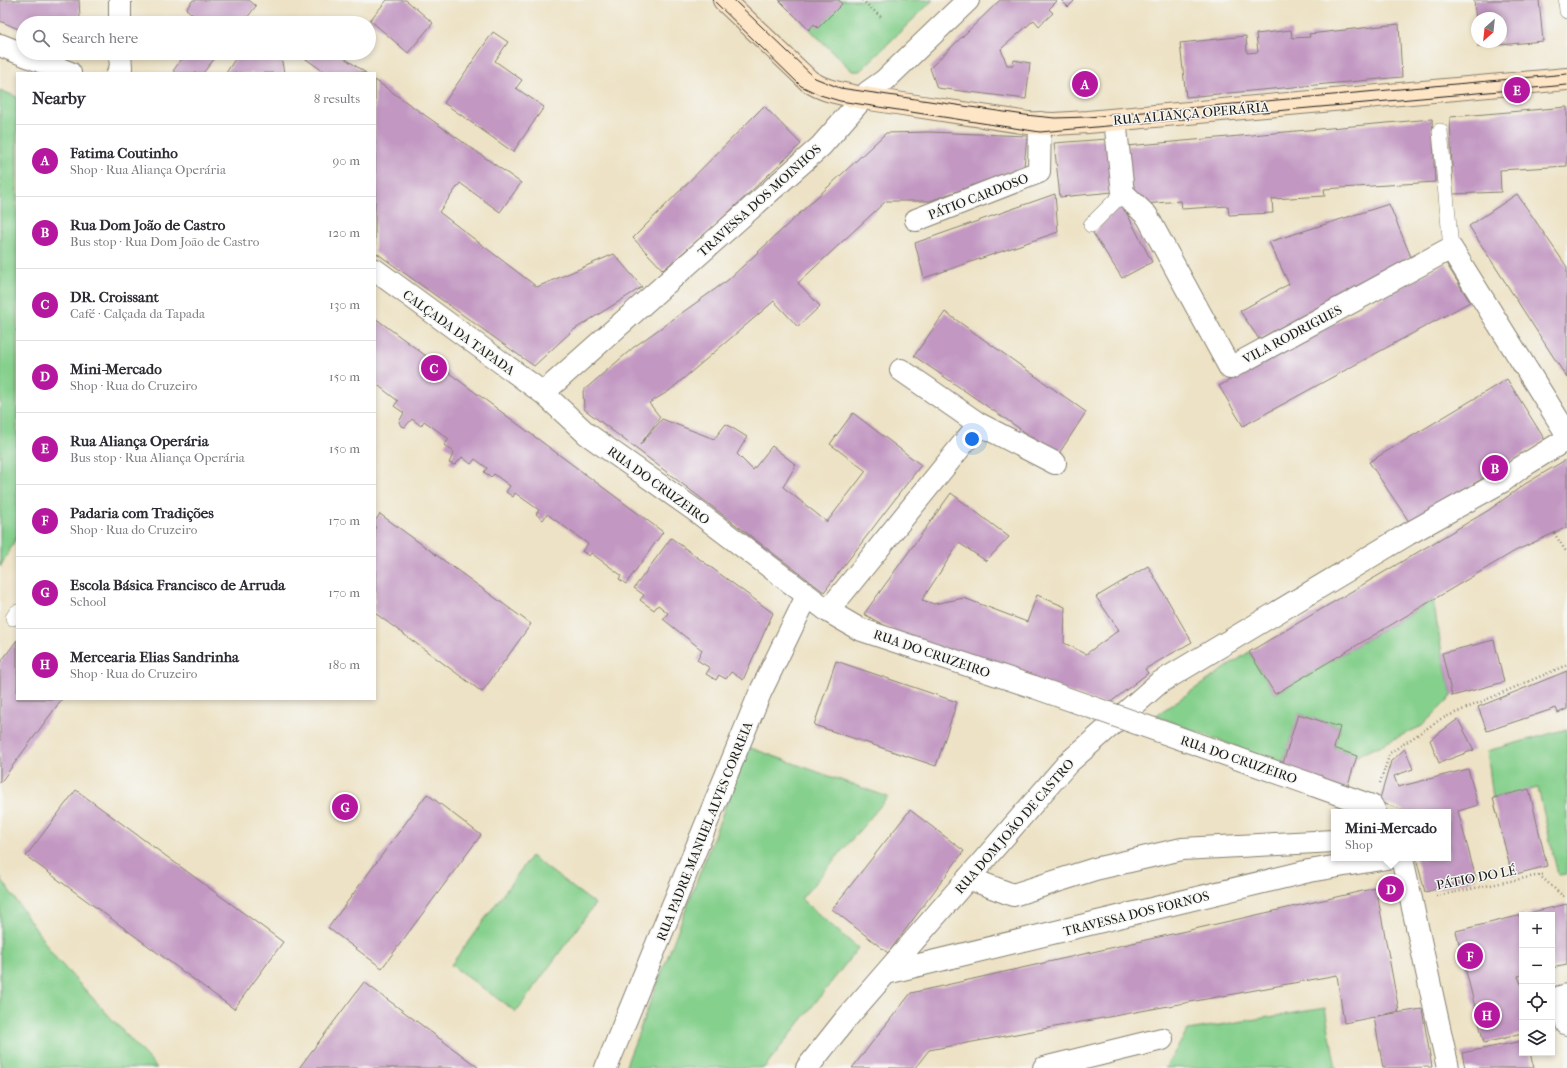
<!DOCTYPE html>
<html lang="en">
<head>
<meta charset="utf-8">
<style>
	:root { --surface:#fff; --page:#f2f2f3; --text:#2b2b33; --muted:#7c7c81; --line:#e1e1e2; --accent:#b5179e }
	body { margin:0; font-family:"IM FELL French Canon",serif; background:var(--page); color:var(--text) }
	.controls { position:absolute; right:12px; bottom:12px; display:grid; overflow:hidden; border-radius:0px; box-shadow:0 2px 6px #0003 }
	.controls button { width:36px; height:36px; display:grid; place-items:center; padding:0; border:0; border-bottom:1px solid var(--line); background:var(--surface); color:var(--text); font:20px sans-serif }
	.compass { position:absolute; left:1471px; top:12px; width:36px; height:36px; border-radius:50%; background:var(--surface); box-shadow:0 2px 6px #0003; rotate:207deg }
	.you { position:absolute; left:972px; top:439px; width:14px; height:14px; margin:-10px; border:3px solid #fff; border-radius:50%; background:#1a73e8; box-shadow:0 0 0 6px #1a73e833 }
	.badge { display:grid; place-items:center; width:26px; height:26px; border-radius:50%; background:var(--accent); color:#fff; font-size:13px; font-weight:700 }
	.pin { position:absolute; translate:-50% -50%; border:2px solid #fff; box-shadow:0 1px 4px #0006 }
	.popup { position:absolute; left:1331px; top:809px; width:120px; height:52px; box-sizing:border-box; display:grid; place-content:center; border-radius:0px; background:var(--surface); filter:drop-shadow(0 1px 3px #0005); font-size:13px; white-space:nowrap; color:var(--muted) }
	.popup b { font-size:15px; color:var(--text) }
	.popup::after { content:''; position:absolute; left:50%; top:100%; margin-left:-8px; border:8px solid transparent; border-top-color:var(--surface) }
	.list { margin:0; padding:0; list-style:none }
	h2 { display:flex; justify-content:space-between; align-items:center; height:52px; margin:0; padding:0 16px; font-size:17px }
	h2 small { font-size:13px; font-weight:400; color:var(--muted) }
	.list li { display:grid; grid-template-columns:26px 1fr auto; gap:12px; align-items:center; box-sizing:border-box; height:72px; padding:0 16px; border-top:1px solid var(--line) }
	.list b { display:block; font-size:15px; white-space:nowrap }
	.list p { margin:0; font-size:13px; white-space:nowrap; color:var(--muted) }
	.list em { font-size:13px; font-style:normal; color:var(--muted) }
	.icon { flex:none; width:22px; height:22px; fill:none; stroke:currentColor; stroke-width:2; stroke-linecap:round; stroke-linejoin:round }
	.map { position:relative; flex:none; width:1567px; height:1068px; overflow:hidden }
	.search { position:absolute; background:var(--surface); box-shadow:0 2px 6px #0003; left:16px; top:16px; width:360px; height:44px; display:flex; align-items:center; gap:10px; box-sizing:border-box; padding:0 14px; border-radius:22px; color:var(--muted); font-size:15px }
	.panel { position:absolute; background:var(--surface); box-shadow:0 2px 6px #0003; left:16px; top:72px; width:360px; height:628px; border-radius:0px }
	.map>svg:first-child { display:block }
	.green { fill:#86d08d; stroke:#517654 }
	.building { fill:#c298c2 }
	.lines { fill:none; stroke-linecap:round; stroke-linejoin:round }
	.lane-casing { stroke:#847f70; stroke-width:16 }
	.street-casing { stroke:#847f70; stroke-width:24 }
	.secondary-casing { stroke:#847f70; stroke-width:24 }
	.path { stroke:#847f70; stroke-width:2.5; stroke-dasharray:1 3; stroke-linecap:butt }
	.lane { stroke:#fff; stroke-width:15 }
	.street { stroke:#fff; stroke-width:22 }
	.secondary { stroke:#fde5c5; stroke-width:22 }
	.tram { stroke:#1c1c1c; stroke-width:1 }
	.street-bridge-casing { stroke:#847f70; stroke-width:24; stroke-linecap:butt }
	.street-bridge { stroke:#fff; stroke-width:22 }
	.labels { text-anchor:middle; stroke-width:3; stroke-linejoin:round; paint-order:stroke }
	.street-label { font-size:13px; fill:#1c1c1c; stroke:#f6f6f2 }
</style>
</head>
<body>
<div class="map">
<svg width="1567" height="1068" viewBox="0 0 1567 1068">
	<rect width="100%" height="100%" fill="#f6f6f2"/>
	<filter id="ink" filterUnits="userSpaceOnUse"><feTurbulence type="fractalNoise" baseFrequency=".025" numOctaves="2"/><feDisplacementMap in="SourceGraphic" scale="8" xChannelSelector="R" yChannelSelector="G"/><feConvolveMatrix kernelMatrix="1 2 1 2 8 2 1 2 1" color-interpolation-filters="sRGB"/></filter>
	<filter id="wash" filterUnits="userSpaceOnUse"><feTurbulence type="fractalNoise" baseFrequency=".012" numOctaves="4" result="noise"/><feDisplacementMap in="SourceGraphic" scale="16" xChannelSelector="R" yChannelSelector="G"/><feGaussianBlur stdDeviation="0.9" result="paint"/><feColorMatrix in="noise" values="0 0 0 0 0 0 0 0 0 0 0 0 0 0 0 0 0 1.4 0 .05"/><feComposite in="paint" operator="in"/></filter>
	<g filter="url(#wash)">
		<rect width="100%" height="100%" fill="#ede2c5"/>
		<path class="green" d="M 780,0 L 933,0 L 860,71 L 852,71 Z
			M 0,90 L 17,97 L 17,537 L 0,567 Z
			M 1433,600 L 1442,653 L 1452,696 L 1422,726 L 1357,756 L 1334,748 L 1340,727 L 1299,714 L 1282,764 L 1155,716 L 1249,652 L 1275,694 Z
			M 1567,729 L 1567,874 L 1558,875 L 1538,788 L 1493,798 L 1487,751 Z
			M 748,747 L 888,797 L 801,899 L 858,948 L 764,1068 L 625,1068 Z
			M 531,856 L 595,904 L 516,1012 L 451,965 Z
			M 0,877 L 54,956 L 157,1068 L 0,1068 Z
			M 1325,1008 L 1336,1068 L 1165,1068 L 1188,1030 Z"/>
		<g id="blocks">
			<path class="building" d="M 0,0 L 79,0 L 80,19 L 73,23 L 23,23 L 23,31 L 0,21 Z
				M 193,0 L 249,0 L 256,6 L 243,23 L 204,23 L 186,9 Z
				M 387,0 L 406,0 L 433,23 L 408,53 L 370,20 Z
				M 779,0 L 839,0 L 842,4 L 818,28 L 814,24 L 809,30 Z
				M 1000,0 L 1058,0 L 1049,9 L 1053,13 L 1039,26 L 1034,20 L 1001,49 L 1007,65 L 1013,65 L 1014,60 L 1030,63 L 1026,99 L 937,88 L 930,68 Z
				M 1061,0 L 1075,0 L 1068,7 Z
				M 1474,0 L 1539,0 L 1543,41 L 1478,47 L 1478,42 L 1501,42 L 1501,18 L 1477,18 L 1476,23 Z
				M 1399,24 L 1402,77 L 1186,97 L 1180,43 L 1246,36 L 1247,53 L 1258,52 L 1256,34 L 1291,30 L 1292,38 L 1310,37 L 1309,34 Z
				M 493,32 L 508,42 L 495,61 L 522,80 L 516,88 L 544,107 L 513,152 L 444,103 Z
				M 186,53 L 219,53 L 203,73 L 176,73 L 173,71 Z
				M 239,53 L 277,53 L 282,62 L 284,73 L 226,73 Z
				M 306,53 L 337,53 L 366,73 L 326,73 L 303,57 Z
				M 375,80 L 521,183 L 500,212 L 460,183 L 439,212 L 537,287 L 614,254 L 642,287 L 572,331 L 534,366 L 375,252 Z
				M 764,106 L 801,144 L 713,227 L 663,270 L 633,238 Z
				M 1567,107 L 1567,166 L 1500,170 L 1501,192 L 1453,194 L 1450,117 Z
				M 1432,119 L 1435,182 L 1324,189 L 1325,196 L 1272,199 L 1273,213 L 1229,215 L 1228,206 L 1182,209 L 1181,201 L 1143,204 L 1131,193 L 1127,146 Z
				M 929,132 L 1027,136 L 1024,167 L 930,201 L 886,201 L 798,283 L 820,306 L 798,327 L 774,301 L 669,391 L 649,403 L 660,417 L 640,445 L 662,419 L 714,439 L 726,424 L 747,437 L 737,454 L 753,470 L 772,446 L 796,465 L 783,487 L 827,522 L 866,471 L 830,444 L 853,413 L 921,465 L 824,592 L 584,409 L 583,391 L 634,347 L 728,280 L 886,133 Z
				M 1107,139 L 1113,192 L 1060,197 L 1054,143 Z
				M 1055,194 L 1058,232 L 924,278 L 915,243 Z
				M 1517,194 L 1567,267 L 1567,378 L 1469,226 Z
				M 1122,204 L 1152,262 L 1122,278 L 1093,233 Z
				M 1389,204 L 1411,257 L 1259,339 L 1240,311 L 1289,284 L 1269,242 Z
				M 1446,263 L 1470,302 L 1243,426 L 1219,386 Z
				M 945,312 L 1086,412 L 1058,455 L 914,356 Z
				M 375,318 L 663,532 L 626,584 L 619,579 L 621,575 L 591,553 L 589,556 L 582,551 L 588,544 L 547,514 L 543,520 L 536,514 L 539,510 L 515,493 L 513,497 L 506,492 L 510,486 L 494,474 L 491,477 L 484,472 L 487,468 L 475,459 L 471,464 L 462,457 L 455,465 L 449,463 L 454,452 L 444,445 L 449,439 L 424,421 L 421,426 L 412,419 L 405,427 L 401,426 L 399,422 L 404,413 L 394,406 L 398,401 L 375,383 Z
				M 1507,379 L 1545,440 L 1410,523 L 1369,462 Z
				M 1567,459 L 1567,527 L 1515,551 L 1275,694 L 1249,652 L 1489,510 L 1525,484 Z
				M 951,493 L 1009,537 L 986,561 L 959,543 L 922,600 L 934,604 L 964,598 L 1027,622 L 1037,595 L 1065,607 L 1064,643 L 1086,654 L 1119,630 L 1096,597 L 1148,566 L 1192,642 L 1145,669 L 1148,673 L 1107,705 L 900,634 L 864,614 Z
				M 380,514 L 531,624 L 482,692 L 375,613 L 375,521 Z
				M 671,538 L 773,613 L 743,680 L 731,672 L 726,679 L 719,675 L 716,680 L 706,674 L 710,668 L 697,660 L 702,650 L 663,619 L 668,613 L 658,605 L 654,610 L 640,600 L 644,595 L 634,588 Z
				M 17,640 L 17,699 L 62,699 L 0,783 L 0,663 Z
				M 1494,640 L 1504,682 L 1452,696 L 1442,653 Z
				M 836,661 L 957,702 L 936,766 L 814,725 Z
				M 1567,671 L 1567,709 L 1558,713 L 1556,708 L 1487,731 L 1478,707 Z
				M 1298,714 L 1340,727 L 1334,748 L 1357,756 L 1346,791 L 1281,770 Z
				M 1458,719 L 1474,750 L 1439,763 L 1430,740 Z
				M 1405,749 L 1413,769 L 1394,776 L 1398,787 L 1468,769 L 1478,805 L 1458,811 L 1476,879 L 1425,892 L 1416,858 L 1448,858 L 1448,812 L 1405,812 L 1404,810 L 1379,802 L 1391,761 Z
				M 1529,789 L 1547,866 L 1512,875 L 1493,798 Z
				M 76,790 L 283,942 L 234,1009 L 26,856 Z
				M 427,794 L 481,835 L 382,968 L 328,928 Z
				M 910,810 L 964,851 L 888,953 L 832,909 Z
				M 1376,888 L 1399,1011 L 1377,1016 L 1422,1009 L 1432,1067 L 1383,1068 L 1374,1017 L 1344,1023 L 1337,975 L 929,1050 L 915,1068 L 852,1068 L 911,993 Z
				M 1567,904 L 1567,965 L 1552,968 L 1552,915 L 1524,914 Z
				M 1522,915 L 1522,975 L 1518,976 L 1522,987 L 1522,1034 L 1484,1043 L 1456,931 Z
				M 364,982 L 479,1068 L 299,1068 Z
				M 1522,1041 L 1522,1053 L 1530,1053 L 1534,1068 L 1465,1068 L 1462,1053 Z"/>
		</g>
	</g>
	<g filter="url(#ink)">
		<use href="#blocks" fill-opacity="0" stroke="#847f70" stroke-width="1"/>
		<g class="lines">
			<defs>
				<path id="lane" d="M 1566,0 L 1567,11
					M 1440,131 L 1451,248
					M 1091,225 L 1123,193
					M 13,618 L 17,612"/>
				<path id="street" d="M 120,0 L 120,23
					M 0,45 L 70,73
					M 118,73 L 121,68 L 120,53
					M 1115,120 L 1123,193 L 1147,216 L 1230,368 L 1451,248 L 1567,434
					M 916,220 L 1039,172 L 1040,123
					M 375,270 L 543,393 L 587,434 L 696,511 L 828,611 L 859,629 L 1034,687
					M 543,393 L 821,146 L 868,92 L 885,80 L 968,0
					M 979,424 L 1055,463
					M 828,611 L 979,424 L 901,370
					M 1313,785 L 1372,806 L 1375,812
					M 1402,858 L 1448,1068
					M 968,878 L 1013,895 L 1095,869 L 1182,849 L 1334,841
					M 886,973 L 1309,871 L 1387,858
					M 1567,995 L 1560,997 L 1567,1024
					M 606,1068 L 760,693 L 807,596
					M 807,1068 L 845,1020 L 1068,763 L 1159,683 L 1408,534 L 1503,481 L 1520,468 L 1567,439
					M 1044,1068 L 1162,1039"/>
				<path id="secondary" d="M 724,0 L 809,81 C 825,92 844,94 863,98 L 1028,123 L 1054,124 L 1088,122 L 1567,79"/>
			</defs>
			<use href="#lane" class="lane-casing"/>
			<use href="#street" class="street-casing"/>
			<use href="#secondary" class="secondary-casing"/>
			<path class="path" d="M 862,0 L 881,17
				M 1554,533 L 1567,553
				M 1380,783 L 1390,753 L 1441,719 L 1567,665
				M 1539,875 L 1563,896 L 1567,895
				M 1436,896 L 1545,874"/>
			<use href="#lane" class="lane"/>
			<use href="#street" class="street"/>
			<use href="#secondary" class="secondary"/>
			<path class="tram" d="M 713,0 L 801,86 L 820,95 L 840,101 L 1040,132 L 1567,85
				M 734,0 L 815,78 L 840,88 L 1025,115 L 1055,118 L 1088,117 L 1567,74"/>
			<defs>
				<path id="street-bridge" d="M 1034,687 L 1313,785"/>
			</defs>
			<use href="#street-bridge" class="street-bridge-casing"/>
			<use href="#street-bridge" class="street-bridge"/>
		</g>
	</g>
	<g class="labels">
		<g class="street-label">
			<text transform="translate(1191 113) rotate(-5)" y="5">RUA ALIANÇA OPERÁRIA</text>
			<text transform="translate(978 196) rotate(-21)" y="5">PÁTIO CARDOSO</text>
			<text transform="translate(759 200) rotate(-42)" y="5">TRAVESSA DOS MOINHOS</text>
			<text transform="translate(459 332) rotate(36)" y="5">CALÇADA DA TAPADA</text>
			<text transform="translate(1292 334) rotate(-28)" y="5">VILA RODRIGUES</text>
			<text transform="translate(659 485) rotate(36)" y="5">RUA DO CRUZEIRO</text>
			<text transform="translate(932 653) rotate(19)" y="5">RUA DO CRUZEIRO</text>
			<text transform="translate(1239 759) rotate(19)" y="5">RUA DO CRUZEIRO</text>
			<text transform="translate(1014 826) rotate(-49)" y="5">RUA DOM JOÃO DE CASTRO</text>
			<text transform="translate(704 831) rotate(-68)" y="5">RUA PADRE MANUEL ALVES CORREIA</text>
			<text transform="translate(1476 877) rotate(-11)" y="5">PÁTIO DO LÉ</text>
			<text transform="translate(1136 913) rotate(-14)" y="5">TRAVESSA DOS FORNOS</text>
		</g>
	</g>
</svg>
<div class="controls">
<button>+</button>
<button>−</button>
<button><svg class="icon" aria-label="locate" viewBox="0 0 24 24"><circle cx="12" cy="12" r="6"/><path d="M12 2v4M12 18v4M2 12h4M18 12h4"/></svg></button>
<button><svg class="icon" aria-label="layers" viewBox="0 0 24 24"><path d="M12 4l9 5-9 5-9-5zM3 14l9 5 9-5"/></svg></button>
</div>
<svg class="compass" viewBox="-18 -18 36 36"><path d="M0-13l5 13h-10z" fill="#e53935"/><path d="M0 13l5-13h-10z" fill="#7c7c81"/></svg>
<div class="you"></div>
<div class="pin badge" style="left:1085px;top:84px">A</div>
<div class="pin badge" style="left:1495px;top:468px">B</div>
<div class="pin badge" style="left:434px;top:368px">C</div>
<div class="pin badge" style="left:1391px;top:889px">D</div>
<div class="popup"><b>Mini-Mercado</b>Shop</div>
<div class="pin badge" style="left:1517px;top:90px">E</div>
<div class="pin badge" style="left:1470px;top:956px">F</div>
<div class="pin badge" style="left:345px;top:807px">G</div>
<div class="pin badge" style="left:1487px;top:1015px">H</div>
<div class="search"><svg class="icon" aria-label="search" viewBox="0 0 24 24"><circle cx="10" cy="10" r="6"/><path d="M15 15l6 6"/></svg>Search here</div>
<section class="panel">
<h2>Nearby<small>8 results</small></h2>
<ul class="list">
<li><span class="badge">A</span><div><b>Fatima Coutinho</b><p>Shop · Rua Aliança Operária</p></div><em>90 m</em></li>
<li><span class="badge">B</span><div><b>Rua Dom João de Castro</b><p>Bus stop · Rua Dom João de Castro</p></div><em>120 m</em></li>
<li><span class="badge">C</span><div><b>DR. Croissant</b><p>Café · Calçada da Tapada</p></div><em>130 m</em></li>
<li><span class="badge">D</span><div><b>Mini-Mercado</b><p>Shop · Rua do Cruzeiro</p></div><em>150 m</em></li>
<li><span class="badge">E</span><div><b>Rua Aliança Operária</b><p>Bus stop · Rua Aliança Operária</p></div><em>150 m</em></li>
<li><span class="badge">F</span><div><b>Padaria com Tradições</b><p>Shop · Rua do Cruzeiro</p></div><em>170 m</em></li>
<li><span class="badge">G</span><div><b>Escola Básica Francisco de Arruda</b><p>School</p></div><em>170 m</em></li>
<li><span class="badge">H</span><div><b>Mercearia Elias Sandrinha</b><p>Shop · Rua do Cruzeiro</p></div><em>180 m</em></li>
</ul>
</section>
</div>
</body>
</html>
